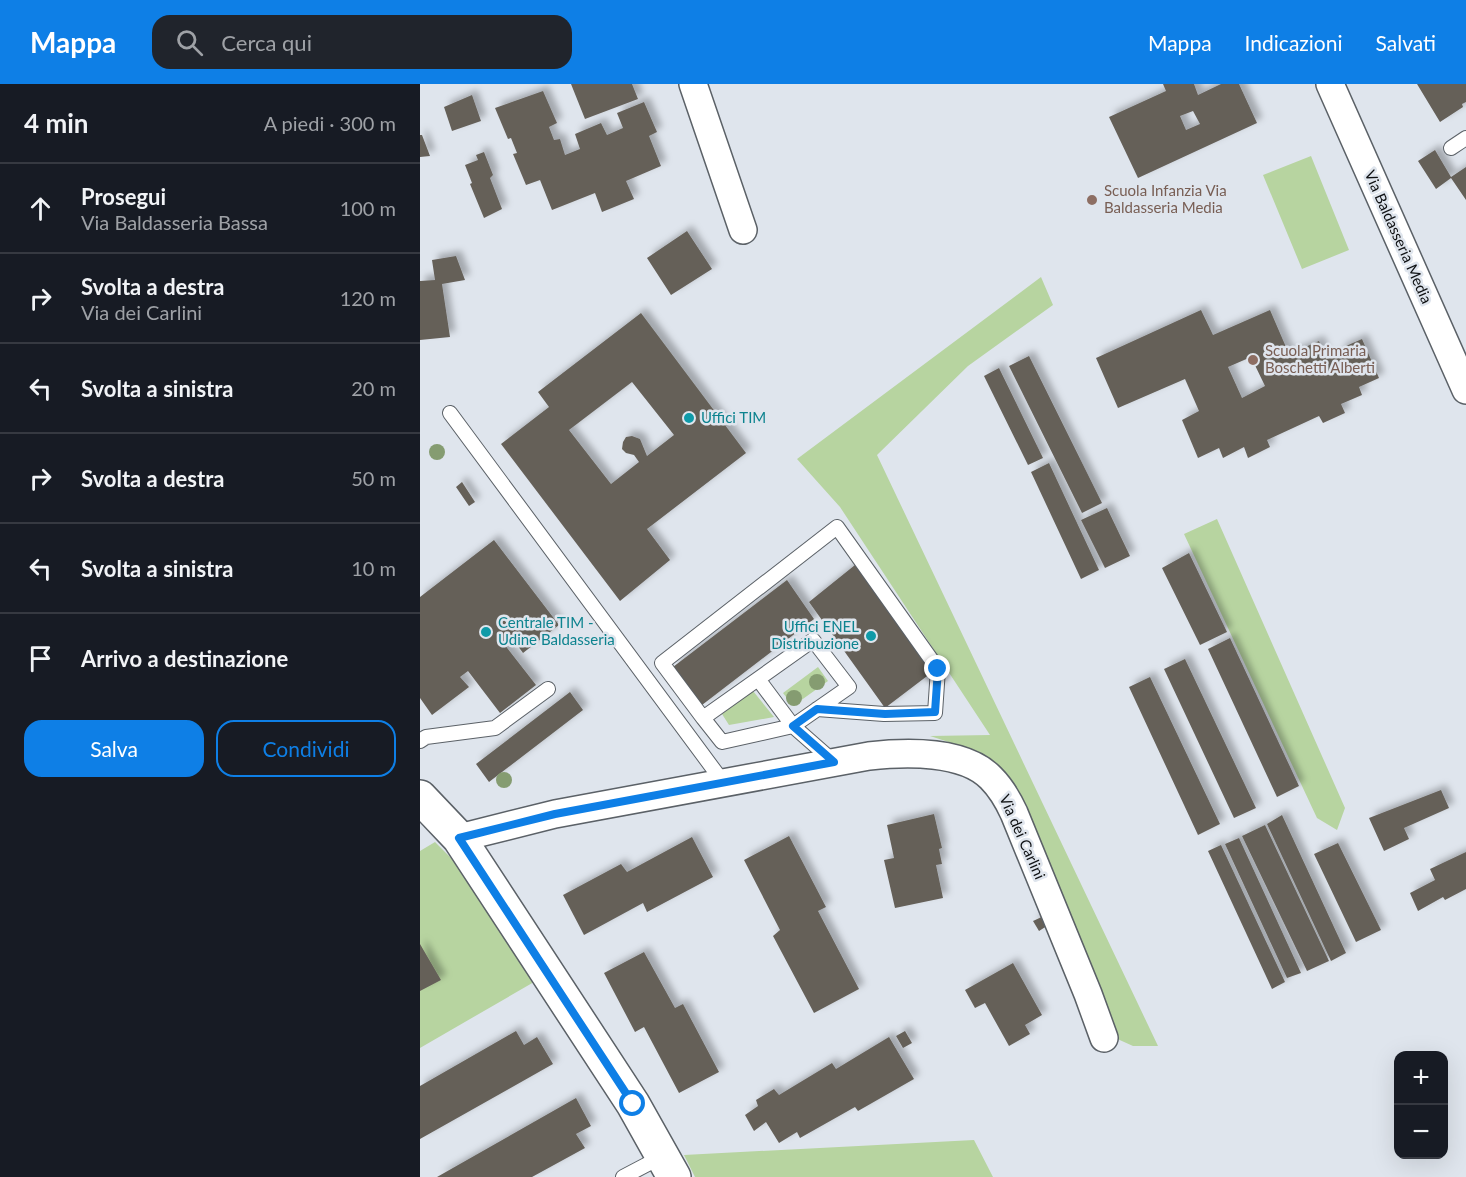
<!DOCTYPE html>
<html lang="it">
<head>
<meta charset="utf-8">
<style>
	:root { --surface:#171b24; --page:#20242c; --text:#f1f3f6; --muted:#9ea1a6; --line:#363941; --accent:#0e7fe6 }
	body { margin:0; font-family:Lato,sans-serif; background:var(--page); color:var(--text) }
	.controls { position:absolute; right:18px; bottom:18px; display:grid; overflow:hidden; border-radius:12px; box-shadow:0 6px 24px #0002 }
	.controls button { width:54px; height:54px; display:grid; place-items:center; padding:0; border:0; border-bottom:2px solid var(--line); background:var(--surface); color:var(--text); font:30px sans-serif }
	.stop { position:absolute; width:18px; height:18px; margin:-14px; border:4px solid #0e7fe6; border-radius:50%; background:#fff }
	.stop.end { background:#0e7fe6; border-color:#fff; box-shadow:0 2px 6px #0008 }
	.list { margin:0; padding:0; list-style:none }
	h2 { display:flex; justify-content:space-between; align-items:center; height:78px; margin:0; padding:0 24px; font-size:26px }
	h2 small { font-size:20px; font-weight:400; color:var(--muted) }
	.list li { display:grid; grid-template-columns:39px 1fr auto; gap:18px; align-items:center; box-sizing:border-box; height:90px; padding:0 24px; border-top:2px solid var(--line) }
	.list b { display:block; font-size:22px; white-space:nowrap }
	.list p { margin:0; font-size:20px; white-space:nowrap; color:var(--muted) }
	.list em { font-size:20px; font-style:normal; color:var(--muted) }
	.actions { display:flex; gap:12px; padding:18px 24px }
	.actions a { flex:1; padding:14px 0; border:2px solid var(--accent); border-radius:18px; text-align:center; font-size:21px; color:var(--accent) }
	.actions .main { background:var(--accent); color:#fff }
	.icon { flex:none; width:33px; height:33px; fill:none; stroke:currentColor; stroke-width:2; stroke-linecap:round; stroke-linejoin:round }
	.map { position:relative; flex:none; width:1046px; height:1093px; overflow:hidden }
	header { display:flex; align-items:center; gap:36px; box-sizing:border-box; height:84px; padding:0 30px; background:var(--accent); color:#fff }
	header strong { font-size:28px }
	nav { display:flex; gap:33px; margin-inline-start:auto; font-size:21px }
	.search { width:420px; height:54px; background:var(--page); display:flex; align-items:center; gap:15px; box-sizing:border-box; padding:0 21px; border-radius:18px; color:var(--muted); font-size:22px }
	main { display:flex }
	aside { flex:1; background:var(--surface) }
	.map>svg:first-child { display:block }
	.green { fill:#b7d4a0 }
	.building { fill:#656059; fill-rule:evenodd; filter:url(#shadow) }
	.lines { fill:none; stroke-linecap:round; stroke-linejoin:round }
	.lane-casing { stroke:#5b6167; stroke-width:16 }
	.street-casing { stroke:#5b6167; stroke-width:30 }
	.secondary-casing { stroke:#5b6167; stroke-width:36 }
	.lane { stroke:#fff; stroke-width:14 }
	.street { stroke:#fff; stroke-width:27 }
	.secondary { stroke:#fff; stroke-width:33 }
	.tree { fill:#859c71 }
	.route { stroke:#0e7fe6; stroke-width:8 }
	.education-dot { fill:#8d6e63; stroke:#dfe5ed; stroke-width:2 }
	.culture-dot { fill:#0f9aa8; stroke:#dfe5ed; stroke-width:2 }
	.labels { text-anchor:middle; stroke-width:5; stroke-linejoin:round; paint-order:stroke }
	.education-label { font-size:15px; fill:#785e54; stroke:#dfe5ed; text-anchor:start }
	.street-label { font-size:15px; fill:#0f1113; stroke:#dfe5ed }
	.culture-label { font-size:15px; fill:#0d838f; stroke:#dfe5ed; text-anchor:start }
</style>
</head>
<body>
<header>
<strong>Mappa</strong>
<div class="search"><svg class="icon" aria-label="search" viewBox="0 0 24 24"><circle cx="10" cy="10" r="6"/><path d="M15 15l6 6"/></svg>Cerca qui</div>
<nav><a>Mappa</a><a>Indicazioni</a><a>Salvati</a></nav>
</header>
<main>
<aside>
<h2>4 min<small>A piedi · 300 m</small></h2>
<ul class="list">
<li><svg class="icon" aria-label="ahead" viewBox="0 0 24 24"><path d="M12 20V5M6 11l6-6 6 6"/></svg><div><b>Prosegui</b><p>Via Baldasseria Bassa</p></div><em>100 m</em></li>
<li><svg class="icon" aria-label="right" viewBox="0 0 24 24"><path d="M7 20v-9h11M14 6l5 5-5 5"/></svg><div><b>Svolta a destra</b><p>Via dei Carlini</p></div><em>120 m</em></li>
<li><svg class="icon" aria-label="left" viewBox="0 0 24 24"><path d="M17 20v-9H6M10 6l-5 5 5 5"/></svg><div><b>Svolta a sinistra</b></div><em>20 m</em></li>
<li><svg class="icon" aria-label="right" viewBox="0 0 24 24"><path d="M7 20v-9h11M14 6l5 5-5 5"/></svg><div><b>Svolta a destra</b></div><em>50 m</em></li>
<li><svg class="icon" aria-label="left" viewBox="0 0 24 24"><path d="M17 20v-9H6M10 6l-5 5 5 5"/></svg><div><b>Svolta a sinistra</b></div><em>10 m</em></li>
<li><svg class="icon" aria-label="arrive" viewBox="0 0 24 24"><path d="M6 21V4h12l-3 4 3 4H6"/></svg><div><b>Arrivo a destinazione</b></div></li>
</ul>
<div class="actions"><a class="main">Salva</a><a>Condividi</a></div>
</aside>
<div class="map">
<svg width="1046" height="1093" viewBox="0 0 1046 1093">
	<defs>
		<filter id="shadow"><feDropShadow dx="5.5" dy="-5.5" stdDeviation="3" flood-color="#0004"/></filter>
	</defs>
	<rect width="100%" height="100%" fill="#dfe5ed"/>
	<path class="green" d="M 891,72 L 929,166 L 882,185 L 843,91 Z
		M 621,193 L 633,221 L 548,282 L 457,371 L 738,962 L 713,962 L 693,953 L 584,691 C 564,668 538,661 510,652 L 570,651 L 420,423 L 377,375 Z
		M 797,435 L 925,724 L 917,746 L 897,734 L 764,450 Z
		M 398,583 L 408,597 L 373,622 L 363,609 Z
		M 333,607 L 354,633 L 309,641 L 302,630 Z
		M 15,758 L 31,774 L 114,898 L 0,964 L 0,767 Z
		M 554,1056 L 573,1093 L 275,1093 L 264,1071 Z"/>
	<path class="building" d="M 151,0 L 212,0 L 218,15 L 165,35 Z
		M 743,0 L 774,0 L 778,11 L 801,0 L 819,0 L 837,39 L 718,94 L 689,33 L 746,7 ZM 773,27 L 780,40 L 766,46 L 760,32 Z
		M 997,0 L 1046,0 L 1046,18 L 1042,20 L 1043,23 L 1020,38 Z
		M 123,7 L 137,39 L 129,43 L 134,56 L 140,55 L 145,71 L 160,65 L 155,50 L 181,39 L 187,51 L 203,44 L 197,29 L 224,18 L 237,48 L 229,52 L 241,82 L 206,97 L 214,115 L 182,128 L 175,109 L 132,126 L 120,96 L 106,101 L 93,70 L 97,69 L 91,54 L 88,55 L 75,24 Z
		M 52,11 L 61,37 L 32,47 L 24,23 Z
		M 0,51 L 2,51 L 10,72 L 0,73 Z
		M 1015,66 L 1031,93 L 1046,83 L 1046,116 L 1031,94 L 1016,105 L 998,77 Z
		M 64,68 L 73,91 L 70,94 L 82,125 L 64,134 L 50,100 L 52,99 L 45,81 L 58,76 L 56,71 Z
		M 267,147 L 292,185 L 251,211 L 227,174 Z
		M 36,172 L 45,196 L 22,200 L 30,253 L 0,256 L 0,197 L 15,196 L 12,176 Z
		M 781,226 L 793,251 L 850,226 L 869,270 L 899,257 L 906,275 L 922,269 L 919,265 L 942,255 L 959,294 L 939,303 L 942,311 L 921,320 L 925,329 L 903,339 L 899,332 L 847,356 L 850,363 L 828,374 L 824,363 L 803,374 L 799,364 L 778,374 L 762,336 L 779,327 L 765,295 L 698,324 L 676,274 ZM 831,273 L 845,302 L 822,314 L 808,283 Z
		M 221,229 L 326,369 L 227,445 L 250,476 L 200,517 L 81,360 L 129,323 L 118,308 ZM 212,298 L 254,351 L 227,372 L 220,355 L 212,352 L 206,353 L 203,358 L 202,365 L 206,369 L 214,371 L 219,378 L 191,400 L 149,346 Z
		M 609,272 L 682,419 L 662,429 L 589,282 Z
		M 579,284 L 623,374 L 608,381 L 564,292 Z
		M 629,379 L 679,486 L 661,495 L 611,388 Z
		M 42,398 L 55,418 L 49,422 L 36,403 Z
		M 687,424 L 710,472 L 685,484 L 661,436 Z
		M 74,456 L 139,541 L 103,569 L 92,554 L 84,560 L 116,601 L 80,629 L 48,587 L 40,593 L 49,603 L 12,631 L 0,614 L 0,513 Z
		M 769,469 L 807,548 L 780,561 L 742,484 Z
		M 435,481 L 515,586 L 465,624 L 389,518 Z
		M 367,496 L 394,535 L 282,621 L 253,583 Z
		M 810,554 L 879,702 L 857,713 L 788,565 Z
		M 765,575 L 836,724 L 814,734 L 744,585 Z
		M 730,593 L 800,740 L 778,751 L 709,603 Z
		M 150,608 L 163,626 L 69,698 L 56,680 Z
		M 1021,706 L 1029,724 L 984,744 L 989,755 L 964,767 L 949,734 Z
		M 514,730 L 522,764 L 519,765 L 522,780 L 516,781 L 523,814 L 475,824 L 464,776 L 474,774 L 467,741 Z
		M 862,731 L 926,869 L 911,877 L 847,740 Z
		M 845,741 L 909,877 L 887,887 L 822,752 Z
		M 369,752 L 406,823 L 398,827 L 439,905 L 394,929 L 353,852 L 360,846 L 324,776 Z
		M 272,753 L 293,793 L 227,828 L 223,819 L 164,851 L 143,811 L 201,780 L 207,788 Z
		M 819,754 L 881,889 L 867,894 L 805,760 Z
		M 918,759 L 961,846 L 936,858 L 894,770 Z
		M 801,761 L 865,898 L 852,905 L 788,767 Z
		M 1046,768 L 1046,805 L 1025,816 L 1023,813 L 998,827 L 990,809 L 1015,796 L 1010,785 Z
		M 626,831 L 630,840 L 619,847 L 613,837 Z
		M 0,860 L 21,896 L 0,907 Z
		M 224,868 L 255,924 L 263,920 L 299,988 L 259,1009 L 224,943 L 215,948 L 184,889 Z
		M 593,879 L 622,931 L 605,941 L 610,950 L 589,962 L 565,919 L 555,924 L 545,906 Z
		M 96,947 L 104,961 L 117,953 L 133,980 L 0,1055 L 0,1002 Z
		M 485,947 L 492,959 L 483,964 L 476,952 Z
		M 469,953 L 494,995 L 438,1027 L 435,1023 L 380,1054 L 377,1048 L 359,1059 L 346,1038 L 334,1047 L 325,1031 L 338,1022 L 336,1016 L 354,1005 L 359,1011 L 412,979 L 416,985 Z
		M 156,1014 L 171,1042 L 156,1050 L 165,1064 L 112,1093 L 17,1093 Z"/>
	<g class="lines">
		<defs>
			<path id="lane" d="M 1031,64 L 1046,54
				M 30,329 L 303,698
				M 338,595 L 373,642 L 302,658 L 283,634 L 393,556 L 429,603 L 373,642 L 414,678
				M 283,634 L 242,579 L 417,443 L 518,585 L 515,629 L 464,630 L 397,625
				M 0,657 L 6,653 L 75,644 L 128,605
				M 203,1093 L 243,1072"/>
			<path id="street" d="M 273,0 L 323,146
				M 910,0 L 1046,306
				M 39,754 L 135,730 L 449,672 C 485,668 544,666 571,694 C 581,704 588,716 594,729 L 668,910 L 684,954"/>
			<path id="secondary" d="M 0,713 L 39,754 L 213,1020 L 254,1093"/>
		</defs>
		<use href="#lane" class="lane-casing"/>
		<use href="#street" class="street-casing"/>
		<use href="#secondary" class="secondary-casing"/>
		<use href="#lane" class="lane"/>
		<use href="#street" class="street"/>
		<use href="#secondary" class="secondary"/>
	</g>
	<g class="tree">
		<circle cx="17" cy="368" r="8"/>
		<circle cx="397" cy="598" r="8"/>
		<circle cx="374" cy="614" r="8"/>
		<circle cx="84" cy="696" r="8"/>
	</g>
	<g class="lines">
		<path class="route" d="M 213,1020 L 39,754 L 135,730 L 414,678 L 373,642 L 397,625 L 465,630 L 515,628 L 518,585"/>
	</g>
	<g class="education-dot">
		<circle cx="672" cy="116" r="6"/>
		<circle cx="833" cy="276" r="6"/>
	</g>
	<g class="culture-dot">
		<circle cx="269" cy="334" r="6"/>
		<circle cx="66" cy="548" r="6"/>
		<circle cx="451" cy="552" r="6"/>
	</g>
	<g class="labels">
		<g class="education-label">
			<text x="684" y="112">Scuola Infanzia Via<tspan x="684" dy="17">Baldasseria Media</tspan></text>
			<text x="845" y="272">Scuola Primaria<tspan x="845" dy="17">Boschetti Alberti</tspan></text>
		</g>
		<g class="street-label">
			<text transform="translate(978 153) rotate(66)" y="5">Via Baldasseria Media</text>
			<text transform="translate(602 753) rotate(66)" y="5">Via dei Carlini</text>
		</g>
		<g class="culture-label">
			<text x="281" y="339">Uffici TIM</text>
			<text x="78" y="544">Centrale TIM -<tspan x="78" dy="17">Udine Baldasseria</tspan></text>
			<text x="439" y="548" text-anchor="end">Uffici ENEL<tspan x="439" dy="17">Distribuzione</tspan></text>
		</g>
	</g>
</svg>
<div class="controls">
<button>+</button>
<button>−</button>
</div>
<div class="stop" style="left:213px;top:1020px"></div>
<div class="stop end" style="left:518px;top:585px"></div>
</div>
</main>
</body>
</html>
